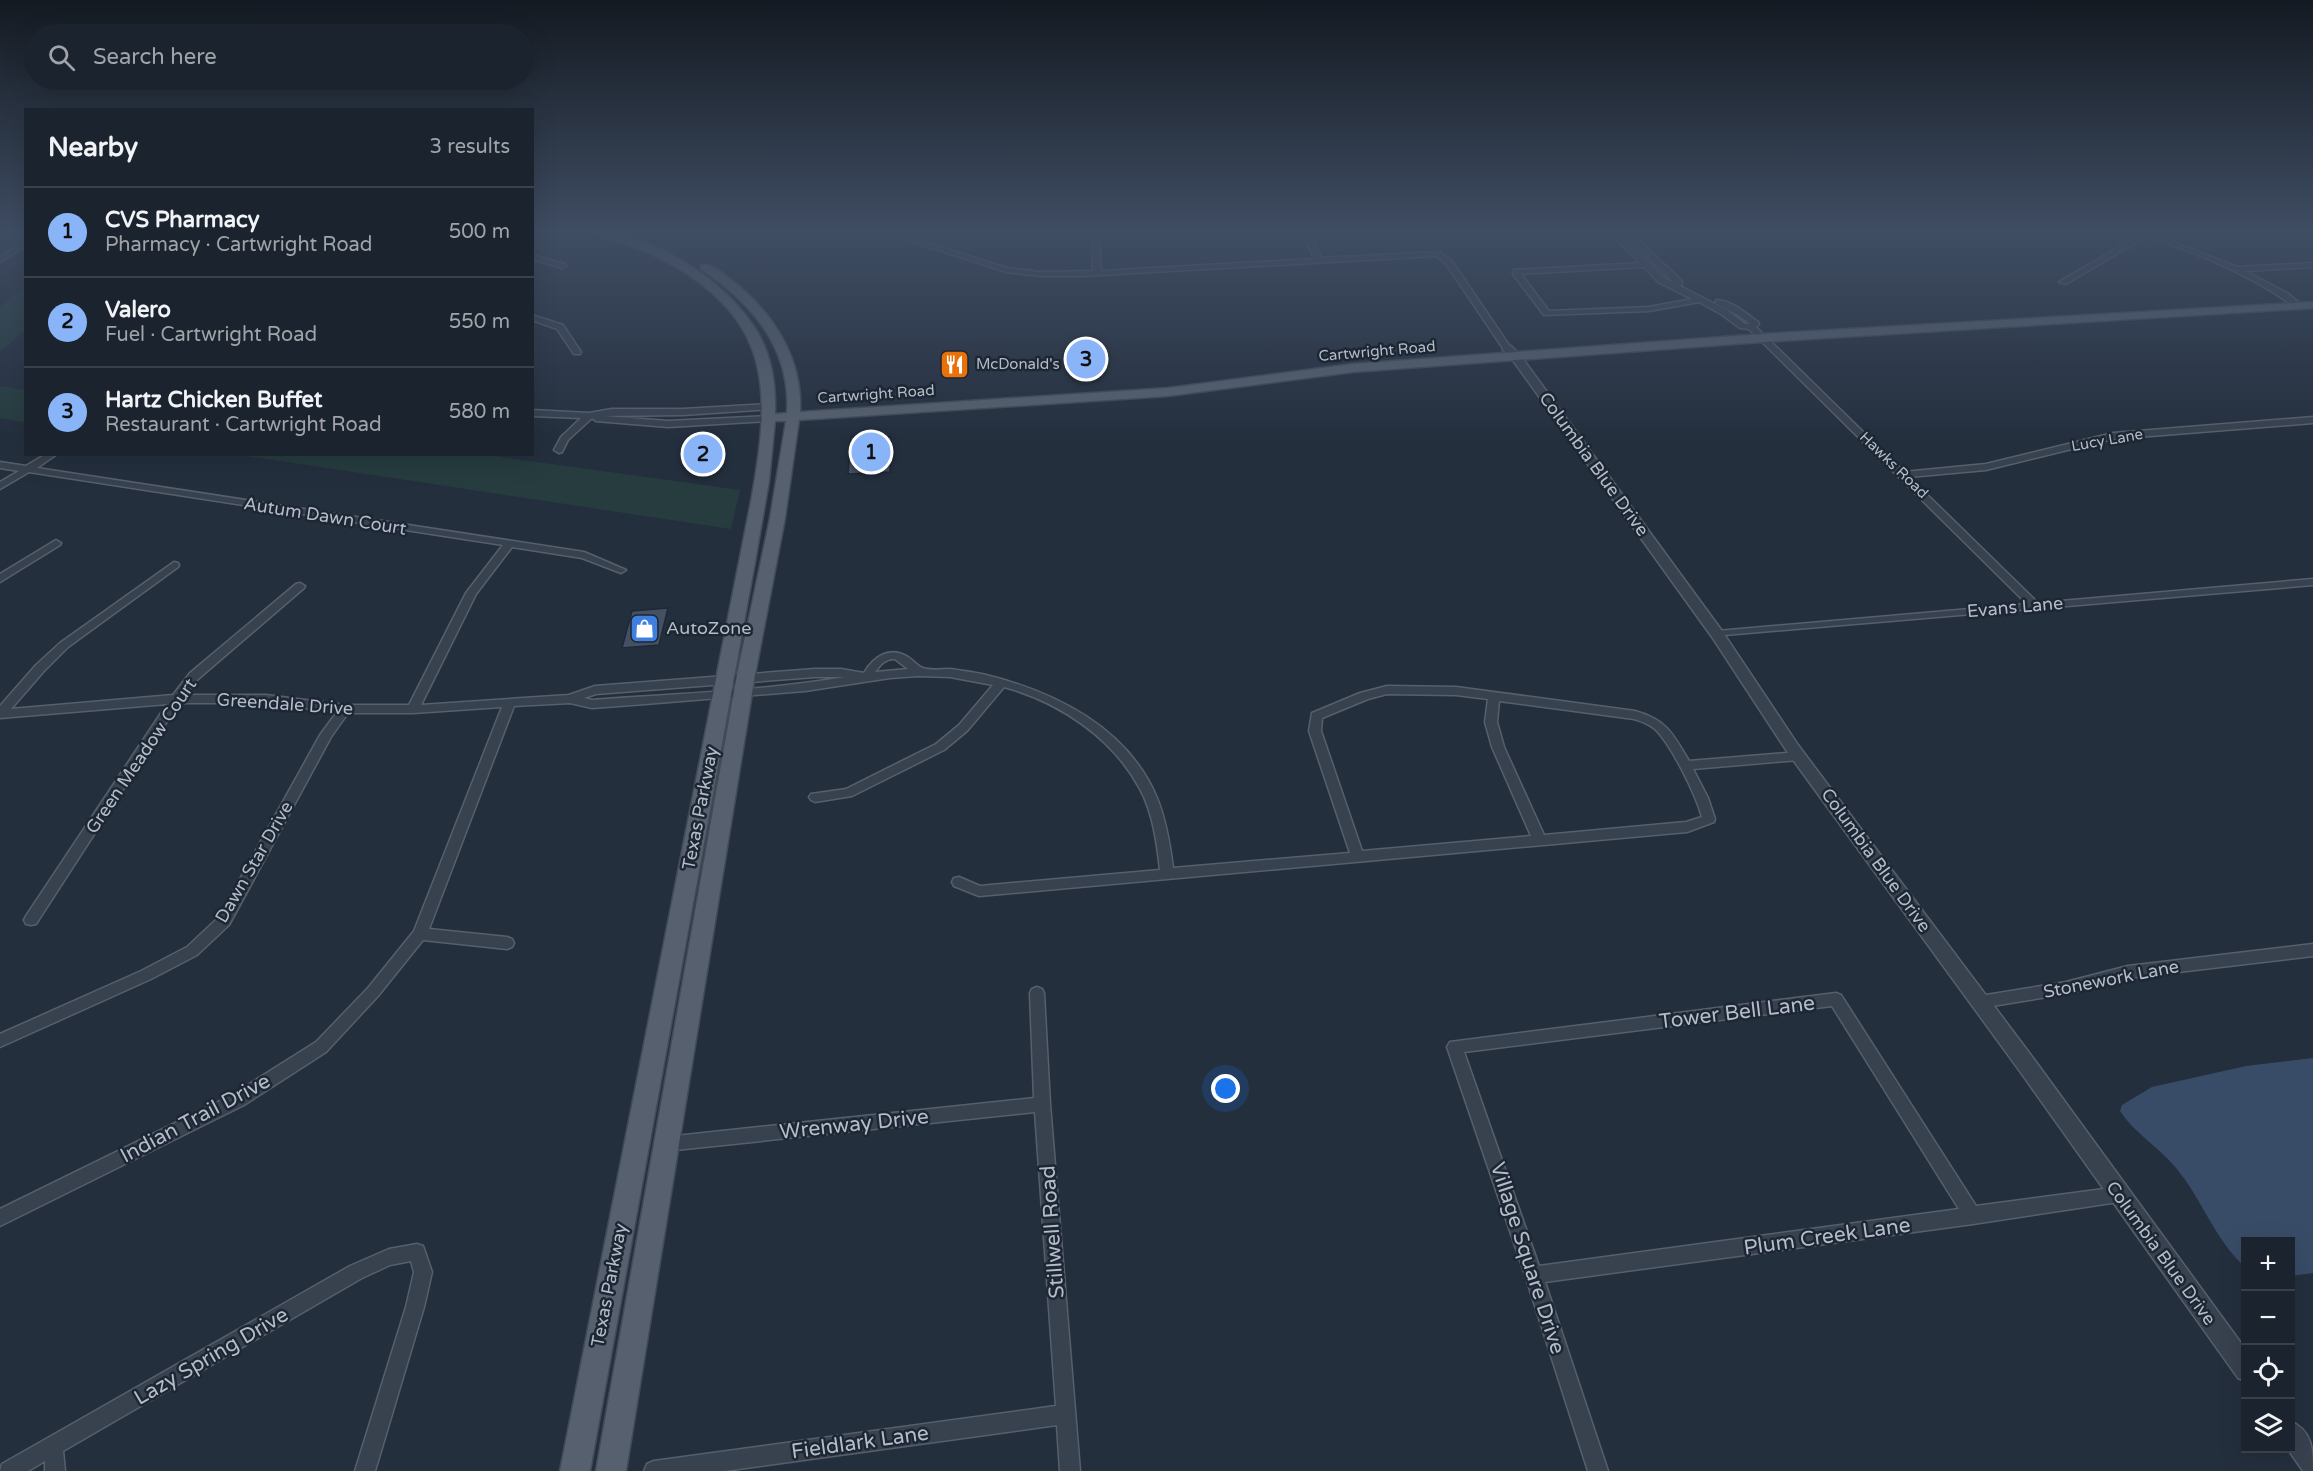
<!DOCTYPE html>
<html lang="en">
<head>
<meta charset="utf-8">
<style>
	:root { --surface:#1b232e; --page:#282f3a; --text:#f1f3f6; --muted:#a0a4aa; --line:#39404a; --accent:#8ab4f8 }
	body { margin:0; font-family:"Varela Round",sans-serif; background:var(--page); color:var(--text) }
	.controls { position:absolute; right:18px; bottom:18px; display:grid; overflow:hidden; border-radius:0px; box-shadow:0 6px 24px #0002 }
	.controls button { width:54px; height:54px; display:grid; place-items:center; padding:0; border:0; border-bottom:2px solid var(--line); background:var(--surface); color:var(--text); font:30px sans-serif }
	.you { position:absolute; left:1226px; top:1089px; width:21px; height:21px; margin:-15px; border:4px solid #fff; border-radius:50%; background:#1a73e8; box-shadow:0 0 0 9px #1a73e833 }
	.badge { display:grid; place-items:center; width:39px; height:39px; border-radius:50%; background:var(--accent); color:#111; font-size:20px; font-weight:700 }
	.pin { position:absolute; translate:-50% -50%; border:3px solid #fff; box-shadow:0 2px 6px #0006 }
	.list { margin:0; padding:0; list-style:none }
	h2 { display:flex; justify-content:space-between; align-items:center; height:78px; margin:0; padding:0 24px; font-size:26px }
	h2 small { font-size:20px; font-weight:400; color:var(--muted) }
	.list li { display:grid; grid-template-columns:39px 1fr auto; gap:18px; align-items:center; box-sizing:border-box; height:90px; padding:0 24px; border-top:2px solid var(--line) }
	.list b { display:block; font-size:22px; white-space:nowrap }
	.list p { margin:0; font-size:20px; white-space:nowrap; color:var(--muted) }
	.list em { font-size:20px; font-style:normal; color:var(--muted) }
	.icon { flex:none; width:33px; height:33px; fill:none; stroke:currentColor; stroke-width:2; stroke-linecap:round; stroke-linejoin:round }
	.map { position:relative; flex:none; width:2313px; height:1471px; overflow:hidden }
	.search { position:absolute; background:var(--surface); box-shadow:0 6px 24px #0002; left:24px; top:24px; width:510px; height:66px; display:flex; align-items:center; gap:15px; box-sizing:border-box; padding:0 21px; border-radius:33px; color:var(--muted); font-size:22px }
	.panel { position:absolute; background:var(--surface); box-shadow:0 6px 24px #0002; left:24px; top:108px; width:510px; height:348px; border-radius:0px }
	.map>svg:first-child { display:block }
	.green { fill:#263c3f }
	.water { fill:#394c67 }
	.building { fill:#455162; stroke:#1f2835; stroke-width:1.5 }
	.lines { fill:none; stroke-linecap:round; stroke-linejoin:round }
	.minor-casing { stroke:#565f6c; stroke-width:3 }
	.tertiary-casing { stroke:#565f6c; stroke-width:3 }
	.primary-casing { stroke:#414a57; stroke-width:3 }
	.minor { fill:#38414e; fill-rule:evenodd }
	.tertiary { fill:#38414e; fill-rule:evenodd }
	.primary { fill:#56606e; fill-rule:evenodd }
	.labels { text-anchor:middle; stroke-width:5; stroke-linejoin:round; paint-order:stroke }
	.far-street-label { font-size:15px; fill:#b4bcc9; stroke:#1d2633 }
	.far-poi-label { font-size:15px; fill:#b4bcc9; stroke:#1d2633; text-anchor:start }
	.street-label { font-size:18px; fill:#b4bcc9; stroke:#1d2633 }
	.poi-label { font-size:18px; fill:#b4bcc9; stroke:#1d2633; text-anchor:start }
	.near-street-label { font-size:21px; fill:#b4bcc9; stroke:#1d2633 }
</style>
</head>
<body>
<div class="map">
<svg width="2313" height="1471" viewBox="0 0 2313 1471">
	<rect width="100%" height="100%" fill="#242f3e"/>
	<path class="green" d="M 25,286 L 25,330 L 0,352 L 0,307 Z
		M 0,386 L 25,390 L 25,422 L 0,418 Z
		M 240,455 L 486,455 L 740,490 L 731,529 Z"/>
	<path class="water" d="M 2313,1058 L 2313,1273 L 2291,1276 L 2290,1242 L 2246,1242 L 2245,1267 C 2215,1240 2202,1199 2176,1168 C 2159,1147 2135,1134 2120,1111 L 2122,1105 L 2152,1087 L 2246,1066 Z"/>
	<path class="building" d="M 864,436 L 864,439 L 891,437 L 890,472 L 848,474 L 851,437 Z
		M 668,608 L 659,645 L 622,648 L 632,611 Z"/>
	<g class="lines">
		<defs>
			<path id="minor" d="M 882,232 L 893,232 L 1007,268 L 1040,272 L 1093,271 L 1093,232 L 1099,232 L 1101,271 L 1314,259 L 1302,232 L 1309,232 L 1321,258 L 1439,252 L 1452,261 L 1511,348 L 1504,350 L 1446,264 L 1437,256 L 1083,276 L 1040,276 L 1006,272 Z
				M 1507,232 L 1548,232 L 1485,238 L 1482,236 L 1485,234 Z
				M 1609,232 L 1616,232 L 1648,263 L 1653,263 L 1652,267 L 1664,278 L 1727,310 L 1745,324 L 1750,324 L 1738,315 L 1716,304 L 1716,300 C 1731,300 1747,314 1758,322 L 1759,324 L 1756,327 L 1904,472 L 1986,464 L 2113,433 L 2313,417 L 2313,423 L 2113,439 L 1986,470 L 1909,477 L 2038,603 L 2313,579 L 2313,585 L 1713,636 L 1712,634 L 1717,631 L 2027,604 L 1749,329 L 1740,328 L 1721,314 L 1699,302 L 1649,311 L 1544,315 L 1513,274 L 1513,270 L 1640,263 ZM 1644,267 L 1658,282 L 1692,299 L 1649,307 L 1549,311 L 1521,274 Z
				M 1623,232 L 1630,232 L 1682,281 L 1682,285 L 1676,285 Z
				M 2138,232 L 2149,232 L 2161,237 L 2237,267 L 2313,263 L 2313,267 L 2245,271 L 2287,293 L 2303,306 L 2296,308 C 2252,275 2199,254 2147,236 L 2066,284 L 2059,282 L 2141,234 Z
				M 26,241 L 26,246 L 0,262 L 0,257 Z
				M 532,255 L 565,264 L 566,266 L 562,268 L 532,259 Z
				M 532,315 L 563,325 L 581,352 L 580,354 L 574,354 L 557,329 L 532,320 Z
				M 769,404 L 773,407 L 772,409 L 683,415 L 604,416 L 668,421 L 771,416 L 772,418 L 768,421 L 668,427 L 596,421 L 592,418 L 568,440 L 562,452 L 559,453 L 554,450 L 561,437 L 581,418 L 532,416 L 532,410 L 589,413 L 612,409 L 683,409 Z
				M 46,454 L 57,454 L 37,468 L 584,552 L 626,570 L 621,573 L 582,558 L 512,547 L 476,594 L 421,705 L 569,695 L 595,686 L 815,669 L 841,669 L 864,673 C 874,656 890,646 908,657 C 913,660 918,667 923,668 C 931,671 941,669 950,669 C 962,671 974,672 986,675 C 1055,692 1128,728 1157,798 C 1166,820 1170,844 1173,868 L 1350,853 L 1309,731 L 1312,713 L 1360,693 L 1387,686 L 1456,687 L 1635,711 C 1667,720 1673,734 1689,761 L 1799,752 L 1805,756 L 1799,760 L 1693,769 L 1708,798 L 1715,819 L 1714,822 L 1687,832 L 979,896 L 954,886 L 952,882 L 954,878 L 959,877 L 980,886 L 1160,870 C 1157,843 1153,813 1140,789 C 1113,738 1059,702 1004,687 L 967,731 L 944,750 L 852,796 L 815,802 L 811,800 L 809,797 L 811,794 L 846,789 L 936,744 L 959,725 L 993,685 L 950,677 L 918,676 L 890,678 L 805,691 L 645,704 L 592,708 L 570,703 L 514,706 L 429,929 L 507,937 L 512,939 L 514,943 L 512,947 L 507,949 L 423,940 L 378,996 L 326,1052 L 244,1105 L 0,1226 L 0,1209 L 232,1095 L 316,1042 L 368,988 L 414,931 L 502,707 L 413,713 L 348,713 L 331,737 L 229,925 L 197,955 L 151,979 L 0,1047 L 0,1034 L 141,971 L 187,947 L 219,917 L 320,735 L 337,712 L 266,703 L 179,703 L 36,924 L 31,925 L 26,924 L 24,920 L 26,916 L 167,704 L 0,718 L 0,706 L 36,665 L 60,643 L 174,562 L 178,563 L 179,565 L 178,567 L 68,647 L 44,671 L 11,709 L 173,695 L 190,673 L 296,584 L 300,583 L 305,586 L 304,588 L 198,679 L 185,695 L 266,695 L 345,705 L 409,705 L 466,593 L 503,545 L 29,472 L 0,489 L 0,482 L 19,471 L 0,468 L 0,462 L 26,466 ZM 895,659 L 908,669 L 875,672 C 880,665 886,658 895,659 ZM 815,677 L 845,677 C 762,691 676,694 592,700 L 584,698 L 596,694 ZM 1387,694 L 1456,695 L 1488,699 L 1485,722 L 1492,747 L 1531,836 L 1362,851 L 1321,731 L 1322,718 L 1368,699 ZM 1499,701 L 1634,719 C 1641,721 1649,724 1655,729 C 1672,746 1695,793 1702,817 L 1686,822 L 1544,835 L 1504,747 L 1497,722 Z
				M 56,540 L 61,543 L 60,545 L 0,582 L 0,574 Z
				M 2313,944 L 2313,956 L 2128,978 L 2066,994 L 1980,1008 L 1975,1006 L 1973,1002 L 1975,998 L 1980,996 L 2066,982 L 2128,966 Z
				M 1037,987 L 1042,989 L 1044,993 L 1050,1104 L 1080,1471 L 1060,1471 L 1057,1425 L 724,1471 L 644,1471 L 647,1464 L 654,1461 L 1056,1406 L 1035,1112 L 666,1151 L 660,1149 L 658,1144 L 660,1139 L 666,1137 L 1034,1098 L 1030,993 L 1032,989 Z
				M 1836,993 L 1841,995 L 1976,1206 L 2119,1187 L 2125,1189 L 2127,1195 L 2125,1201 L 1973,1224 L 1545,1282 L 1608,1471 L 1588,1471 L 1525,1275 L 1447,1047 L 1450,1042 ZM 1832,1006 L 1959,1209 L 1539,1266 L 1464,1052 Z
				M 417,1244 L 423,1246 L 432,1272 L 424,1307 L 375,1471 L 355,1471 L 406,1307 L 414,1272 L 411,1261 L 390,1265 L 362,1278 L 63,1451 L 65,1471 L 45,1471 L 45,1461 L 28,1471 L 0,1471 L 2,1464 L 350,1266 L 389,1249 Z"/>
			<path id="tertiary" d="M 1503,346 L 1511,346 L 1520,355 L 1722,631 L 1798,745 L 2033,1058 L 2246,1350 L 2246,1381 L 2238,1378 L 2019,1070 L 1788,753 L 1712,637 L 1512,359 L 1503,350 Z
				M 2290,1421 C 2313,1431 2313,1450 2313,1471 L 2303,1471 L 2287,1448 L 2290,1448 Z"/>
			<path id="primary" d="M 591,232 C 653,232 727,281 758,333 C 772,357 776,387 775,414 L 787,413 C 791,348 752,303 701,269 L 701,265 C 711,263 722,272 729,278 C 772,311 803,357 800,412 L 1168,388 L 1353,364 L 1762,334 L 2313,302 L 2313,308 L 1762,342 L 1353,372 L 1168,396 L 799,420 L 785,518 L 755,675 L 626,1471 L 596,1471 L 737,675 L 770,518 L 786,421 L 775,421 L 769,481 L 755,562 L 590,1471 L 560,1471 L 751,501 C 771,391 774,319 663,260 C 650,253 635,247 621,243 C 611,240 599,238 591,232 Z"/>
		</defs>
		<use href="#minor" class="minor-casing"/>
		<use href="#tertiary" class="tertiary-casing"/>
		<use href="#primary" class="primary-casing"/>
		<use href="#minor" class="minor"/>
		<use href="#tertiary" class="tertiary"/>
		<use href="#primary" class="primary"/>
	</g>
	<linearGradient id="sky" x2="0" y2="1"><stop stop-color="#141a22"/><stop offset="0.53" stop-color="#3f4d63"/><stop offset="1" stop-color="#3f4d63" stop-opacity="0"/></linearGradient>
	<rect width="2313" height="438" fill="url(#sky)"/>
	<defs>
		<symbol id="restaurant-square" viewBox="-11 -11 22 22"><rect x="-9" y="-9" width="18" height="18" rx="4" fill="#e8710a" stroke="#1d2633"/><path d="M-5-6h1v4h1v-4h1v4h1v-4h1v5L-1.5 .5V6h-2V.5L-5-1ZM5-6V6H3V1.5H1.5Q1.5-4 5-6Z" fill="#fff"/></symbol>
		<symbol id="shop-square" viewBox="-11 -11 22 22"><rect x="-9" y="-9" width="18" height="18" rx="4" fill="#3f7fe0" stroke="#1d2633"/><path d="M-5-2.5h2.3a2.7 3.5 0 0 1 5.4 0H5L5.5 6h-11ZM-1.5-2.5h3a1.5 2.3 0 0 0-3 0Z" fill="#fff"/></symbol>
	</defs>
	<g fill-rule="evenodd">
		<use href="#restaurant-square" x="938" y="348" width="33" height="33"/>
		<use href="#shop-square" x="628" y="612" width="33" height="33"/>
	</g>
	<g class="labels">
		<g class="far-street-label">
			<text transform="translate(1377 351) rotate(-5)" y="5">Cartwright Road</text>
			<text transform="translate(876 394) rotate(-4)" y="5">Cartwright Road</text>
			<text transform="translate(2107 440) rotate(-10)" y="5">Lucy Lane</text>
			<text transform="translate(1894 465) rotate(44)" y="5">Hawks Road</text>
		</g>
		<g class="far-poi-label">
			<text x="976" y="369">McDonald's</text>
		</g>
		<g class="street-label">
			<text transform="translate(1594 464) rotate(54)" y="6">Columbia Blue Drive</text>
			<text transform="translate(325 516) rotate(9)" y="6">Autum Dawn Court</text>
			<text transform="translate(2015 607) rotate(-5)" y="6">Evans Lane</text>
			<text transform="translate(285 704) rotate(4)" y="6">Greendale Drive</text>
			<text transform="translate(141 756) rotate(-56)" y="6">Green Meadow Court</text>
			<text transform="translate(700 808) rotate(-79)" y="6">Texas Parkway</text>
			<text transform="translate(1876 860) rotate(54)" y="6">Columbia Blue Drive</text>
			<text transform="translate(254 862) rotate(-60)" y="6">Dawn Star Drive</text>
			<text transform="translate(2111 979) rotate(-11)" y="6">Stonework Lane</text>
			<text transform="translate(2161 1253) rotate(54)" y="6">Columbia Blue Drive</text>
			<text transform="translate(609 1285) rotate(-79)" y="6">Texas Parkway</text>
		</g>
		<g class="poi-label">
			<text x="666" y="634">AutoZone</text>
		</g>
		<g class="near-street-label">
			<text transform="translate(1737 1012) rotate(-7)" y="7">Tower Bell Lane</text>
			<text transform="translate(195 1118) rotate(-28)" y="7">Indian Trail Drive</text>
			<text transform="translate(854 1124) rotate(-6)" y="7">Wrenway Drive</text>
			<text transform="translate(1052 1232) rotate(-94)" y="7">Stillwell Road</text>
			<text transform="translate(1827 1236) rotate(-8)" y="7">Plum Creek Lane</text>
			<text transform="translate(1528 1258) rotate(72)" y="7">Village Square Drive</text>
			<text transform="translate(211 1356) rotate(-30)" y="7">Lazy Spring Drive</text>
			<text transform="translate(860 1442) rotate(-8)" y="7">Fieldlark Lane</text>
		</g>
	</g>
</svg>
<div class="controls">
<button>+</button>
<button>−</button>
<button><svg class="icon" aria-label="locate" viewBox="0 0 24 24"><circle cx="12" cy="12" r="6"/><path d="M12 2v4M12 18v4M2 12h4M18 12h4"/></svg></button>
<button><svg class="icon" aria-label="layers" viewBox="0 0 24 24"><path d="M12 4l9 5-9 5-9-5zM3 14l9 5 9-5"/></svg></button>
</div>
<div class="you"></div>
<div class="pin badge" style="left:871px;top:452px">1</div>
<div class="pin badge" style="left:703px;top:454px">2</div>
<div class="pin badge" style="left:1086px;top:359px">3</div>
<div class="search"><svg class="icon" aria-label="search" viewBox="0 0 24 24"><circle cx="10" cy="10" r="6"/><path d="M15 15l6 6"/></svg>Search here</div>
<section class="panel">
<h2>Nearby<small>3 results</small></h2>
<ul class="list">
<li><span class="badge">1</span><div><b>CVS Pharmacy</b><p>Pharmacy · Cartwright Road</p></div><em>500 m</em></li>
<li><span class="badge">2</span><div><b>Valero</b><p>Fuel · Cartwright Road</p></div><em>550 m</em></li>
<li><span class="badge">3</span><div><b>Hartz Chicken Buffet</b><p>Restaurant · Cartwright Road</p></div><em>580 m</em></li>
</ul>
</section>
</div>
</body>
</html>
